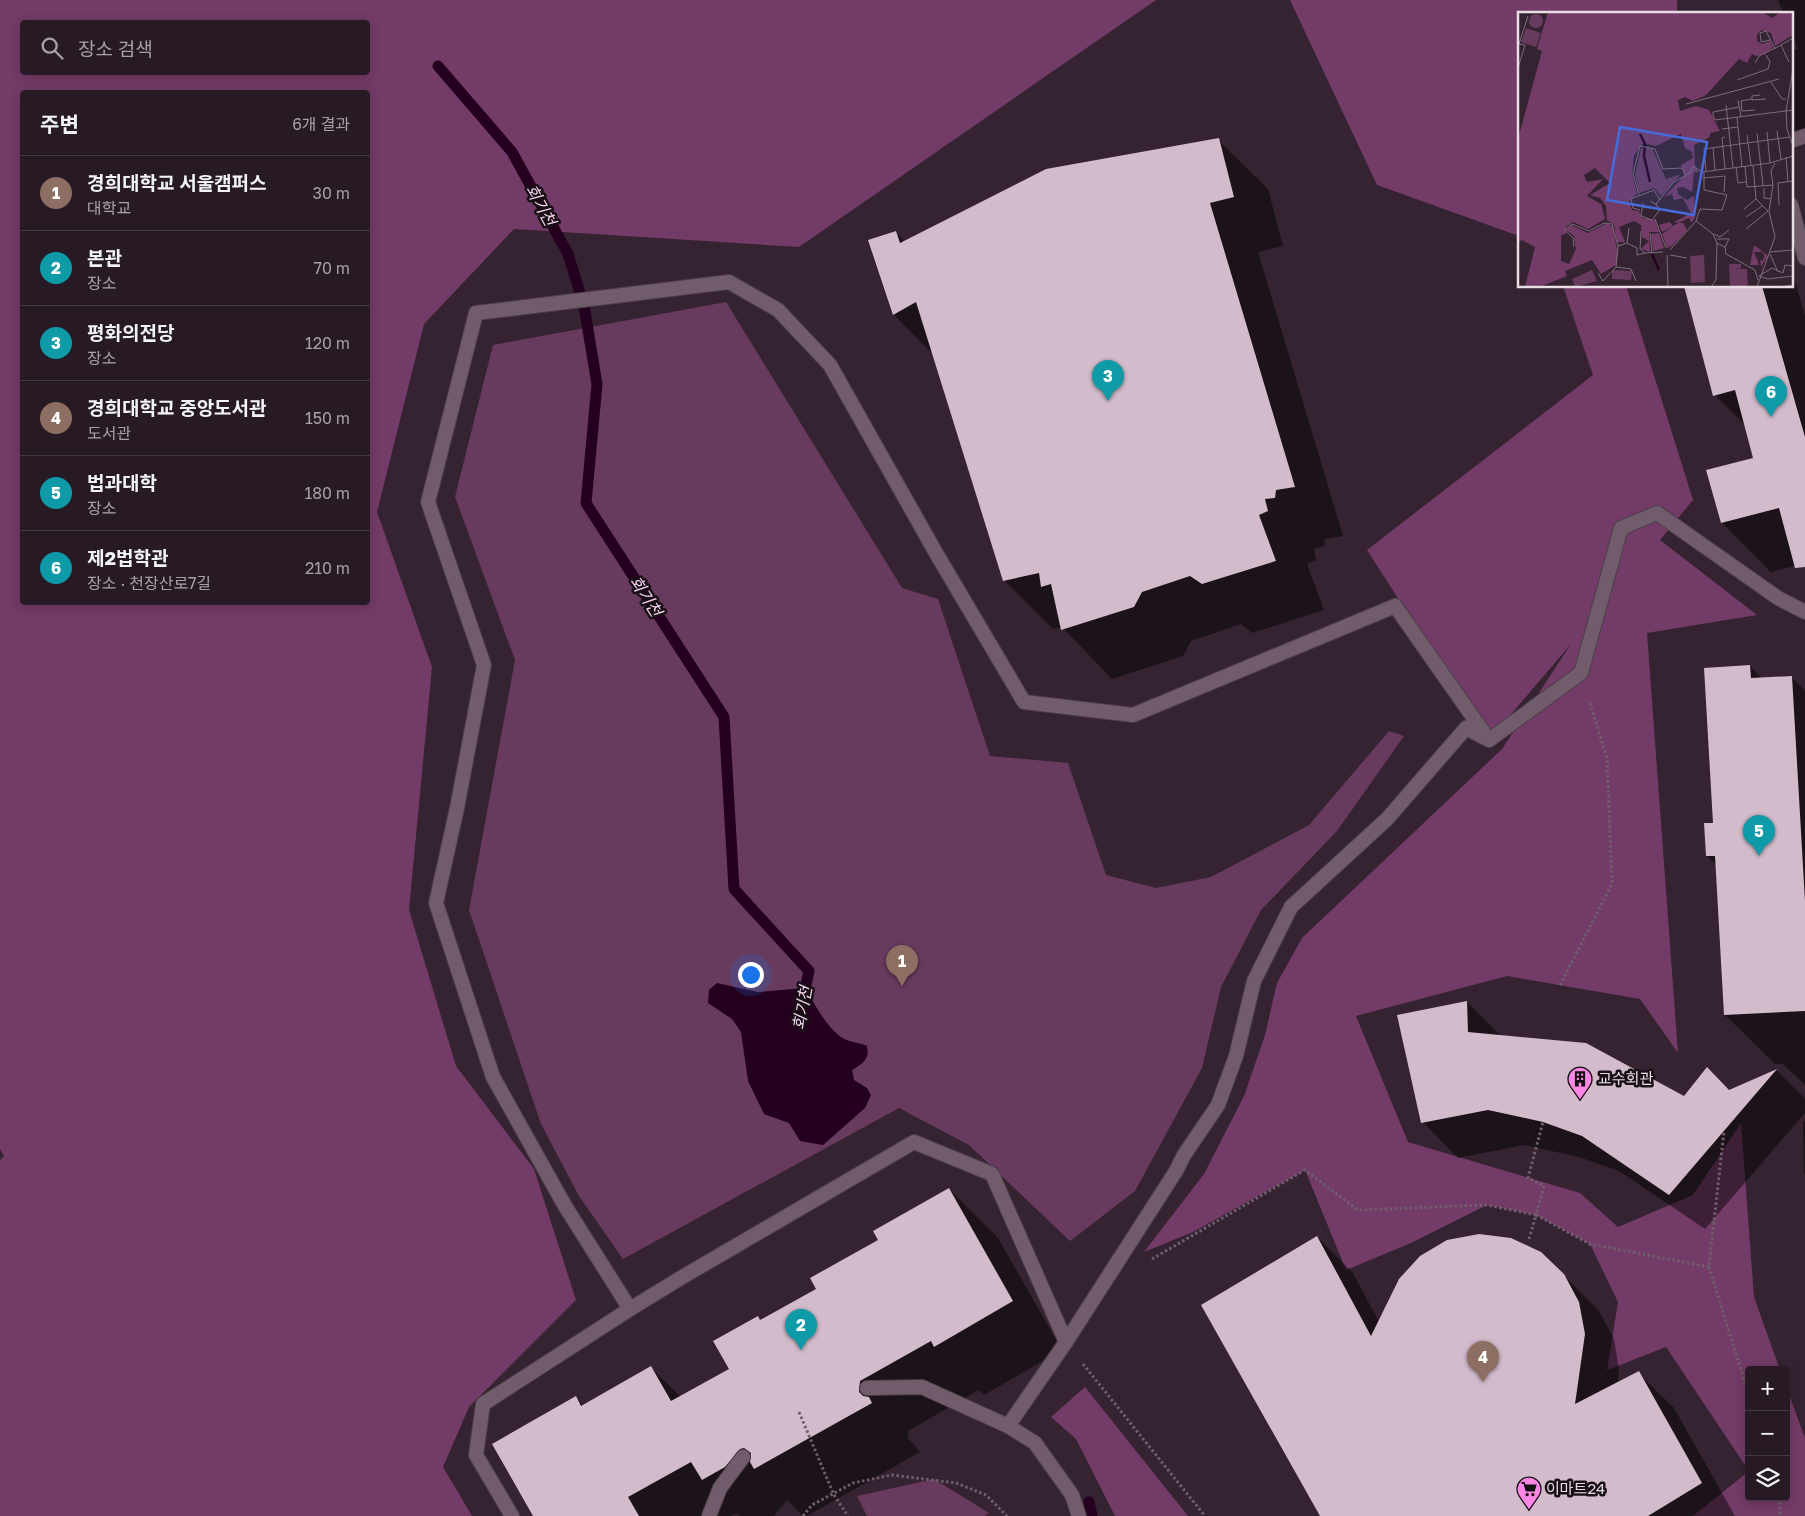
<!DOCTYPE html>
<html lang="ko">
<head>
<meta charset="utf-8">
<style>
	:root { --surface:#281a25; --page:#30232d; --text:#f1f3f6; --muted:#a5a1a7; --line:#443842; --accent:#fc86e3 }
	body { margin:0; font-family:"Golos Text","Noto Sans KR",sans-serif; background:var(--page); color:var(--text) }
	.controls { position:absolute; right:15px; bottom:15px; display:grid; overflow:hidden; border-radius:5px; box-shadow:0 2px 12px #0003 }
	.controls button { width:45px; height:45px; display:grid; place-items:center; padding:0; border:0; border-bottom:1px solid var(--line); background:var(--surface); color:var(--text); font:25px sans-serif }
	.you { position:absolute; left:750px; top:974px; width:18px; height:18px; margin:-12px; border:4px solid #fff; border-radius:50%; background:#1a73e8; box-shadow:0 0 0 8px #1a73e833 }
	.badge { display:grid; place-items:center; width:32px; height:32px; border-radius:50%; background:var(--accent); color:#fff; font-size:16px; font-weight:700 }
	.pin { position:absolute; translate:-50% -41px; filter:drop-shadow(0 1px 2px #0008) }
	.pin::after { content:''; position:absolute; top:26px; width:18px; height:15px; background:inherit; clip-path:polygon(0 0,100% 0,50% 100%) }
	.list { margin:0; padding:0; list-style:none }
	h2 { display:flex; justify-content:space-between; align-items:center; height:65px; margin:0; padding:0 20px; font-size:21px }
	h2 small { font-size:16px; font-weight:400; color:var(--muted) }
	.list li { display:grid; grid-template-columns:32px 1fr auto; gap:15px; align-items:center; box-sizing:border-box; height:75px; padding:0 20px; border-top:1px solid var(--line) }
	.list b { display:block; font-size:19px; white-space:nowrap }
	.list p { margin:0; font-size:16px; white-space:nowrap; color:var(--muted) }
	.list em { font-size:16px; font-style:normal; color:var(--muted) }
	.icon { flex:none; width:28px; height:28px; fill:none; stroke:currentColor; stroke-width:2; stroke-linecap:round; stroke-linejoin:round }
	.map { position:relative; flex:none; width:1805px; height:1516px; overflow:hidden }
	.search { position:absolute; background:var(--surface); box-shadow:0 2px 12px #0003; left:20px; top:20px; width:350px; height:55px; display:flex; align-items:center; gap:12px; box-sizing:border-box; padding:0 18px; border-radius:5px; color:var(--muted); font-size:19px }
	.panel { position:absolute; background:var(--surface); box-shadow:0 2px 12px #0003; left:20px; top:90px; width:350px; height:515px; border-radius:5px }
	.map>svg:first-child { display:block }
	.green { fill:#683b5e }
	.forest { fill:#733b67; fill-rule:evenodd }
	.water { fill:#24001e }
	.shadow { fill:#0007 }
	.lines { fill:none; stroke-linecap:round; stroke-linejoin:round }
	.stream { stroke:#24001e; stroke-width:11 }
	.building { fill:#d2bbcb }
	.service-casing { stroke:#4d3e49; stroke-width:16 }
	.minor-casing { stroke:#4d3e49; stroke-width:16 }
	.path { stroke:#6f5e6b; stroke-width:3; stroke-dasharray:2.5 2.5; stroke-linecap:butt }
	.service { stroke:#705c6b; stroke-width:14 }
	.minor { stroke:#705c6b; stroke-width:14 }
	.labels { text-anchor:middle; stroke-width:5; stroke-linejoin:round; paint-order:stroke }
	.poi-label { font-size:15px; fill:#e9dde6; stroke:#181016; text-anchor:start }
	.water-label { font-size:16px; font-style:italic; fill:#fad7f1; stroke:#181016 }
	.inset-river { fill:none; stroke:#24001e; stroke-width:2.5 }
	.inset-road { fill:none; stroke:#7d6d79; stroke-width:1 }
	.view { fill:#466bdb; fill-opacity:0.15; stroke:#466bdb; stroke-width:2.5 }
	.inset-edge { fill:none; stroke:#e9dde6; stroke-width:2.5 }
</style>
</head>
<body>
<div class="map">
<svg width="1805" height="1516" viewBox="0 0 1805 1516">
	<rect width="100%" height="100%" fill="#352331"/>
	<path class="green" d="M 726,302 L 902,588 L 938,599 L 990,756 L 1068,763 L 1106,875 L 1156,888 L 1211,877 L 1309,825 L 1389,731 L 1404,736 L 1337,831 L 1261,910 L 1221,987 L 1202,1068 L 1135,1191 L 1070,1241 L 969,1145 L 899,1108 L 623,1259 L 579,1196 L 541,1124 L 469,910 L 515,660 L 455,497 L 493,345 Z
		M 934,1479 L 989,1513 L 985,1516 L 867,1516 L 857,1496 Z"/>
	<path class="forest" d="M 0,0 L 1156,0 L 799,247 L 514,229 L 424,324 L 377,512 L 432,667 L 409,910 L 456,1066 L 534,1169 L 576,1300 L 469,1407 L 443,1467 L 472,1516 L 0,1516 L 0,1160 L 4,1156 L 0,1149 ZM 22,22 L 368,22 L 368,72 L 22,72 ZM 368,92 L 368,602 L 22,602 L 22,92 Z
		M 1290,0 L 1677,0 L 1677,14 L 1519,14 L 1519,236 L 1377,185 Z
		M 1563,286 L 1626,286 L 1693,500 L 1660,540 L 1757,615 L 1647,633 L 1678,1053 L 1640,999 L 1507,976 L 1356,1016 L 1408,1142 L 1580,1193 L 1618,1227 L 1693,1195 L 1741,1123 L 1754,1297 L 1780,1370 L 1749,1370 L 1749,1497 L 1786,1497 L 1786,1386 L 1805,1438 L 1805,1516 L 1693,1516 L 1749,1471 L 1666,1347 L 1607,1370 L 1618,1302 L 1590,1244 L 1536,1215 L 1487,1205 L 1411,1243 L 1346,1270 L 1305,1170 L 1193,1232 L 1144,1252 L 1204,1174 L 1244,1096 L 1265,1035 L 1277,983 L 1302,938 L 1502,749 L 1571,644 L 1489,740 L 1367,550 L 1593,375 Z
		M 1085,1387 L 1188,1516 L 1115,1516 L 1076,1439 L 1051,1417 Z"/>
	<path class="water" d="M 717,983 L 758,992 L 804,988 C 817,1006 825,1027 844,1039 C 851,1042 860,1043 867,1046 C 870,1060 862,1064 852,1070 L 854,1080 L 867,1088 L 871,1095 L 865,1108 L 823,1145 L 800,1141 L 789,1123 L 764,1114 L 748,1081 L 741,1032 L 732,1019 L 708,1003 L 709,990 Z"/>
	<path class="shadow" d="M 1778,0 L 1805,0 L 1805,145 L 1791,150 L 1791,51 L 1798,49 L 1791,32 L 1791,14 L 1784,14 Z
		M 1218,140 L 1268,189 L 1283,246 L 1258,252 L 1343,536 L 1325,539 L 1324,547 L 1314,548 L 1316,560 L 1307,564 L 1324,610 L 1252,633 L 1241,624 L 1191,641 L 1183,656 L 1112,679 L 1062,627 L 1053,629 L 1004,580 L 934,355 L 894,315 L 870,240 L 896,232 L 905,242 Z
		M 1791,279 L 1796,284 L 1805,316 L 1805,563 L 1771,572 L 1722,523 L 1754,458 L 1746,426 L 1715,395 L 1685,286 L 1791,286 Z
		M 1750,666 L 1762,679 L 1792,677 L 1805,691 L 1805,1085 L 1783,1064 L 1775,1064 L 1725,1015 L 1716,865 L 1707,856 Z
		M 1467,1002 L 1501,1036 L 1684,1098 L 1729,1091 L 1777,1071 L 1805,1099 L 1805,1113 L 1705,1229 L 1619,1171 L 1579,1157 L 1524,1145 L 1458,1158 L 1423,1122 Z
		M 1803,1122 L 1805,1122 L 1805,1174 L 1804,1173 Z
		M 949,1189 L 998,1238 L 1062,1350 L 984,1395 L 979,1390 L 908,1431 L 908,1438 L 920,1452 L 807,1516 L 803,1516 L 787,1500 L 774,1516 L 739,1516 L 736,1513 L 731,1516 L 535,1516 L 576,1397 L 584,1406 L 651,1368 L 681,1397 L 731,1369 L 758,1318 L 761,1321 L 818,1289 L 880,1240 Z
		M 1317,1237 L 1353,1273 L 1379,1322 L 1563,1275 L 1599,1311 L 1614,1339 L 1619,1370 L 1618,1383 L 1638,1373 L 1674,1408 L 1735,1516 L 1322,1516 Z"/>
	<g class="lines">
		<path class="stream" d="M 438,66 L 512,152 L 568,254 L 584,306 L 597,384 L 586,503 L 724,717 L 734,889 L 809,971 L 802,1003
			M 1089,1502 L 1092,1516"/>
	</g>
	<path class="building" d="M 1219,138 L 1234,197 L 1210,203 L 1295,487 L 1276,490 L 1275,498 L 1265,499 L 1268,511 L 1259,515 L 1276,561 L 1202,584 L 1190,576 L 1142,592 L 1134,607 L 1061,630 L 1051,584 L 1041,587 L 1039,573 L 1003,581 L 916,302 L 893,315 L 868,240 L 896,231 L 900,243 L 1046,169 Z
		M 1684,286 L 1762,286 L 1805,437 L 1805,567 L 1795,568 L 1779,508 L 1721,523 L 1706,470 L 1753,458 L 1735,390 L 1713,396 Z
		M 1750,665 L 1751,678 L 1792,676 L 1805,901 L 1805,1011 L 1724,1015 L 1715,856 L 1706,856 L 1704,823 L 1713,823 L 1704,668 Z
		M 1467,1001 L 1468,1032 L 1586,1043 L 1684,1096 L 1707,1067 L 1729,1090 L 1777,1069 L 1669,1195 L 1582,1136 L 1543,1122 L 1488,1110 L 1421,1123 L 1397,1015 Z
		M 949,1188 L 1013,1301 L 934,1347 L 931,1341 L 860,1381 L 859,1392 L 863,1396 L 869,1397 L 872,1403 L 754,1469 L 750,1462 L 751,1453 L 744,1448 L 740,1449 L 725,1467 L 702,1480 L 691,1462 L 628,1497 L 639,1516 L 533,1516 L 492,1444 L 576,1396 L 581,1406 L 651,1366 L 671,1401 L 729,1369 L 713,1341 L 758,1316 L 760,1320 L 816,1289 L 810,1278 L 878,1240 L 873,1231 Z
		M 1479,1234 L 1511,1238 L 1541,1252 L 1564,1274 L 1579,1302 L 1585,1334 L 1575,1404 L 1639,1371 L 1702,1483 L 1648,1516 L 1320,1516 L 1201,1305 L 1317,1236 L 1371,1336 L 1399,1279 L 1420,1256 L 1447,1240 Z"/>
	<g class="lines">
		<defs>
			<path id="service" d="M 630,1309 L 565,1206 L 493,1077 L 436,903 L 457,808 L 484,665 L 428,502 L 476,313 L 729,282 L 778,310 L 830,365 L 936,553 L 1024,702 L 1133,715 L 1395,606 L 1489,740
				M 867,1388 L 922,1387 L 1008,1426 L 1035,1443 L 1072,1495 L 1079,1516
				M 1008,1426 L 1066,1342 L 1176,1171 L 1184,1155 L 1218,1105 L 1236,1056 L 1254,981 L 1291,907 L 1387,819 L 1466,728 L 1489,740 L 1581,673 L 1621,528 L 1657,513 L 1778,598 L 1805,612
				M 512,1516 L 476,1455 L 483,1404 L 630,1309 L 684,1276 L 914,1142 L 992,1174 L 1066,1342
				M 709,1516 L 720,1488 L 743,1457"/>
			<path id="minor" d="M 1791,141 L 1805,136
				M 1791,205 L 1805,258"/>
		</defs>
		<use href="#service" class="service-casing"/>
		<use href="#minor" class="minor-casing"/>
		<path class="path" d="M 1560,985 L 1612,884 L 1607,758 L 1589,700
			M 1529,1239 L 1536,1215 L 1590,1244 L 1709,1267 L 1724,1131
			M 1152,1259 L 1305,1170 L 1358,1210 L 1487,1205 L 1536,1215 L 1544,1186 L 1528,1178 L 1543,1122
			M 1709,1267 L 1749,1396
			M 1083,1364 L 1205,1516
			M 799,1412 L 834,1495 L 848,1516
			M 1779,1497 L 1780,1516
			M 803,1516 L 812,1505 L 853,1483 L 892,1475 L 956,1483 L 986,1495 L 1007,1516"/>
		<use href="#service" class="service"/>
		<use href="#minor" class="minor"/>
	</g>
	<defs>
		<symbol id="building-pin" viewBox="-11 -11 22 30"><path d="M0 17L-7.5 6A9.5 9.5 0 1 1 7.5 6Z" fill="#fc86e3" stroke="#181016"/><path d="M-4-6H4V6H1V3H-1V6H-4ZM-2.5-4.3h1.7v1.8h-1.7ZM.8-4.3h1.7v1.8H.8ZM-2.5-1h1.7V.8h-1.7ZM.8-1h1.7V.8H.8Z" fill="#111"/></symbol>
		<symbol id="supermarket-pin" viewBox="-11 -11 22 30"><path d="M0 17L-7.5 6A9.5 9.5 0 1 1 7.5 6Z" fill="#fc86e3" stroke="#181016"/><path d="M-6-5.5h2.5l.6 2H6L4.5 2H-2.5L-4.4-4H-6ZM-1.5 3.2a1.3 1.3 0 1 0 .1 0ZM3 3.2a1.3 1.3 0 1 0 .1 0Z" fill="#111"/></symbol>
	</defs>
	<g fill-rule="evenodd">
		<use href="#building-pin" x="1566" y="1065" width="28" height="38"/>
		<use href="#supermarket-pin" x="1515" y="1475" width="28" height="38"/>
	</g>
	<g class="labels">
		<g class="poi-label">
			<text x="1598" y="1084">교수회관</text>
			<text x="1546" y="1494">이마트24</text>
		</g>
		<g class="water-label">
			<text transform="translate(541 205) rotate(61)" y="6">회기천</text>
			<text transform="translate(646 596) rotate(57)" y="6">회기천</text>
			<text transform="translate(802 1008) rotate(-80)" y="6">회기천</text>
		</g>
	</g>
	<g transform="translate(1518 12)">
		<rect width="275" height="275" fill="#352331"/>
		<path d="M11 9a7 7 0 1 1 14 0a7 7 0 1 1-14 0ZM 8,16 L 23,21 L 18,35 L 3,30 ZM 123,136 L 134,136 L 148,167 L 163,162 L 143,184 L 136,176 L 121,181 L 117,163 ZM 186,243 L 187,270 L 173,271 L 172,244 ZM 211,252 L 223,252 L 223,256 L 218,257 L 229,257 L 230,275 L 212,275 ZM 74,258 L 79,269 L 57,275 L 54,267 ZM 94,258 L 114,259 L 113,268 L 94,267 Z" fill="#683b5e"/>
		<path d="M 30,0 L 245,0 L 254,6 L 262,0 L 275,0 L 275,23 L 257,34 L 253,21 L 244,18 L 239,22 L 239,29 L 244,32 L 252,29 L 255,35 L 247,42 L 238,44 L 234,42 L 229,51 L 221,47 L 188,83 L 175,89 L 167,85 L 160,88 L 162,99 L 178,94 L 191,98 L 202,119 L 192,121 L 192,125 L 176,133 L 177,155 L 181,160 L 176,160 L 174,180 L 166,175 L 159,176 L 160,182 L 169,188 L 176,184 L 177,206 L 173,211 L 171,206 L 160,211 L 165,211 L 169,218 L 154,234 L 149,236 L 144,222 L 155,214 L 144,220 L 141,213 L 152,210 L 155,214 L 160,211 L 156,210 L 173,201 L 165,186 L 156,188 L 154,182 L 146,185 L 167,163 L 163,153 L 175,146 L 174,140 L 167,136 L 163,122 L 138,134 L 125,131 L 116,143 L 114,162 L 119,182 L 111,189 L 114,198 L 121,199 L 124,206 L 137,208 L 141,220 L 131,220 L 132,240 L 123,237 L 131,229 L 124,225 L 123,213 L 116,209 L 101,215 L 107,230 L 99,230 L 96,213 L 89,208 L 88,194 L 82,186 L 72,183 L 92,171 L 77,156 L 66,163 L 69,170 L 85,167 L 69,184 L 83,192 L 87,207 L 70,217 L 55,210 L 48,215 L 48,222 L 43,223 L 43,249 L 51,252 L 58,237 L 56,224 L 48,218 L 53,213 L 70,221 L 89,211 L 95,215 L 100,244 L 98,253 L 83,262 L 74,248 L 47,259 L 49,264 L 21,275 L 7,275 L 17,235 L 4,228 L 0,230 L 0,127 L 24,39 L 19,37 ZM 141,221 L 146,236 L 135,239 L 133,222 ZM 236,233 L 250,244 L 243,255 L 242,248 L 244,249 L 247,244 L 244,240 L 236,240 L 241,253 L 232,253 Z" fill="#733b67"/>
		<path class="inset-river" d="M 122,122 L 127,132 L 126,144 L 132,170M 134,242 L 141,258"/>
		<path class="inset-road" d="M 252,28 L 243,30 L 242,21 L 248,19 L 257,37M 271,50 L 263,33 L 275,26M 237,51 L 241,44 L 263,33M 0,56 L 7,33 L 1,32 L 10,4M 275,57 L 268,99 L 269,117 L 275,134M 0,59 L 0,75M 219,68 L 250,57 L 252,50 L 248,43M 253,70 L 264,87 L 268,87M 242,83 L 234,84 L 234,88 L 248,87M 234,87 L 223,89 L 224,99 L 237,98M 220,88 L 223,105M 168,92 L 261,67M 208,93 L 215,156M 221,95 L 195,100 L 195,104 L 197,108 L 275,98M 219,105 L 224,155M 204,117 L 220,115M 259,119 L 263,147M 249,120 L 252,151M 239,121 L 245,173M 229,123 L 233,153M 195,136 L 197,158M 186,137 L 272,125M 186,137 L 188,159M 268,145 L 270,170M 235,153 L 238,187 L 250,199M 227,154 L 229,175 L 255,173M 218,155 L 220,171 L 228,170M 207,157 L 204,126 L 207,125M 185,166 L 207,164 L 206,180M 246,176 L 246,186 L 253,187M 121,183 L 115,162 L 122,134 L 137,137 L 145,157 L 164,156 L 167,163M 125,191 L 123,204 L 134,208 L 141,199 L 139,193 L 132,189M 138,192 L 156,170 L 172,161 L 175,154 L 184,160 L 252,151 L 275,144M 261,193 L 260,171 L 275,169M 226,197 L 238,187M 122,198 L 115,196 L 113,187 L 136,178 L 142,188M 228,205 L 244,194M 137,207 L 148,236M 178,209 L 195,222 L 199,231 L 198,268 L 193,275M 228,217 L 250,199M 123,219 L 122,237 L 127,241 L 145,240M 132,221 L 134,241M 196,222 L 202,225 L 211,218M 199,227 L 211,227 L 207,235M 109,231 L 119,236 L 119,243 L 127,241M 199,231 L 207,235 L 208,242 L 237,258 L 240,268M 56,235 L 55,226 L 47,218 L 54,212 L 71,219 L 86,211 L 94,212 L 100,234 L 109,231 L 111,216M 152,238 L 178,209 L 182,197 L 204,198 L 209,183 L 186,178 L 186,160M 252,240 L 275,238M 252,242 L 260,260M 149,243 L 150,275M 152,243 L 169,246M 98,255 L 113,257 L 118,269M 80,261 L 85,269 L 98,255 L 100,234M 241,264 L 254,256 L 265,261 L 267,253 L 275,254M 241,264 L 250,267 L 275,264M 239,275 L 257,225 L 251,199 L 255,173 L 253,159 L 257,151M 260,275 L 275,273"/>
		<path class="view" d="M 102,115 L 189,130 L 176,203 L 89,188 Z"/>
		<rect width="275" height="275" class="inset-edge"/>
	</g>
</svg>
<div class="controls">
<button>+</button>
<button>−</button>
<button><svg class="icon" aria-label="layers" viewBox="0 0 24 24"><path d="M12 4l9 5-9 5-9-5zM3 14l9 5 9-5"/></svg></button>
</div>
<div class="you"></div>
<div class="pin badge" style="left:902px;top:986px;background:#8d6e63">1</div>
<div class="pin badge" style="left:801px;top:1350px;background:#0f9aa8">2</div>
<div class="pin badge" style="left:1108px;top:401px;background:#0f9aa8">3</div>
<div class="pin badge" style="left:1483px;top:1382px;background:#8d6e63">4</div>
<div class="pin badge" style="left:1759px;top:856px;background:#0f9aa8">5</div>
<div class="pin badge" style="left:1771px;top:417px;background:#0f9aa8">6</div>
<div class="search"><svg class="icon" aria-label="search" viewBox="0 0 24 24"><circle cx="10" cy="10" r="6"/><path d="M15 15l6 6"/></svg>장소 검색</div>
<section class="panel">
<h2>주변<small>6개 결과</small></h2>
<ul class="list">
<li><span class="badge" style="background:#8d6e63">1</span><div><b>경희대학교 서울캠퍼스</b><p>대학교</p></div><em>30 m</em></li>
<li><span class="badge" style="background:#0f9aa8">2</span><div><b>본관</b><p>장소</p></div><em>70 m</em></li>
<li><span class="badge" style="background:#0f9aa8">3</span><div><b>평화의전당</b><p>장소</p></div><em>120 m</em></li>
<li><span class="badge" style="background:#8d6e63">4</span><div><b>경희대학교 중앙도서관</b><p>도서관</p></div><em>150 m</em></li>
<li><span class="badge" style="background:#0f9aa8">5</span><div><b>법과대학</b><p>장소</p></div><em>180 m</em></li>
<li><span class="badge" style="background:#0f9aa8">6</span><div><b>제2법학관</b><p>장소 · 천장산로7길</p></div><em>210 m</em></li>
</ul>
</section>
</div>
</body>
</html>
